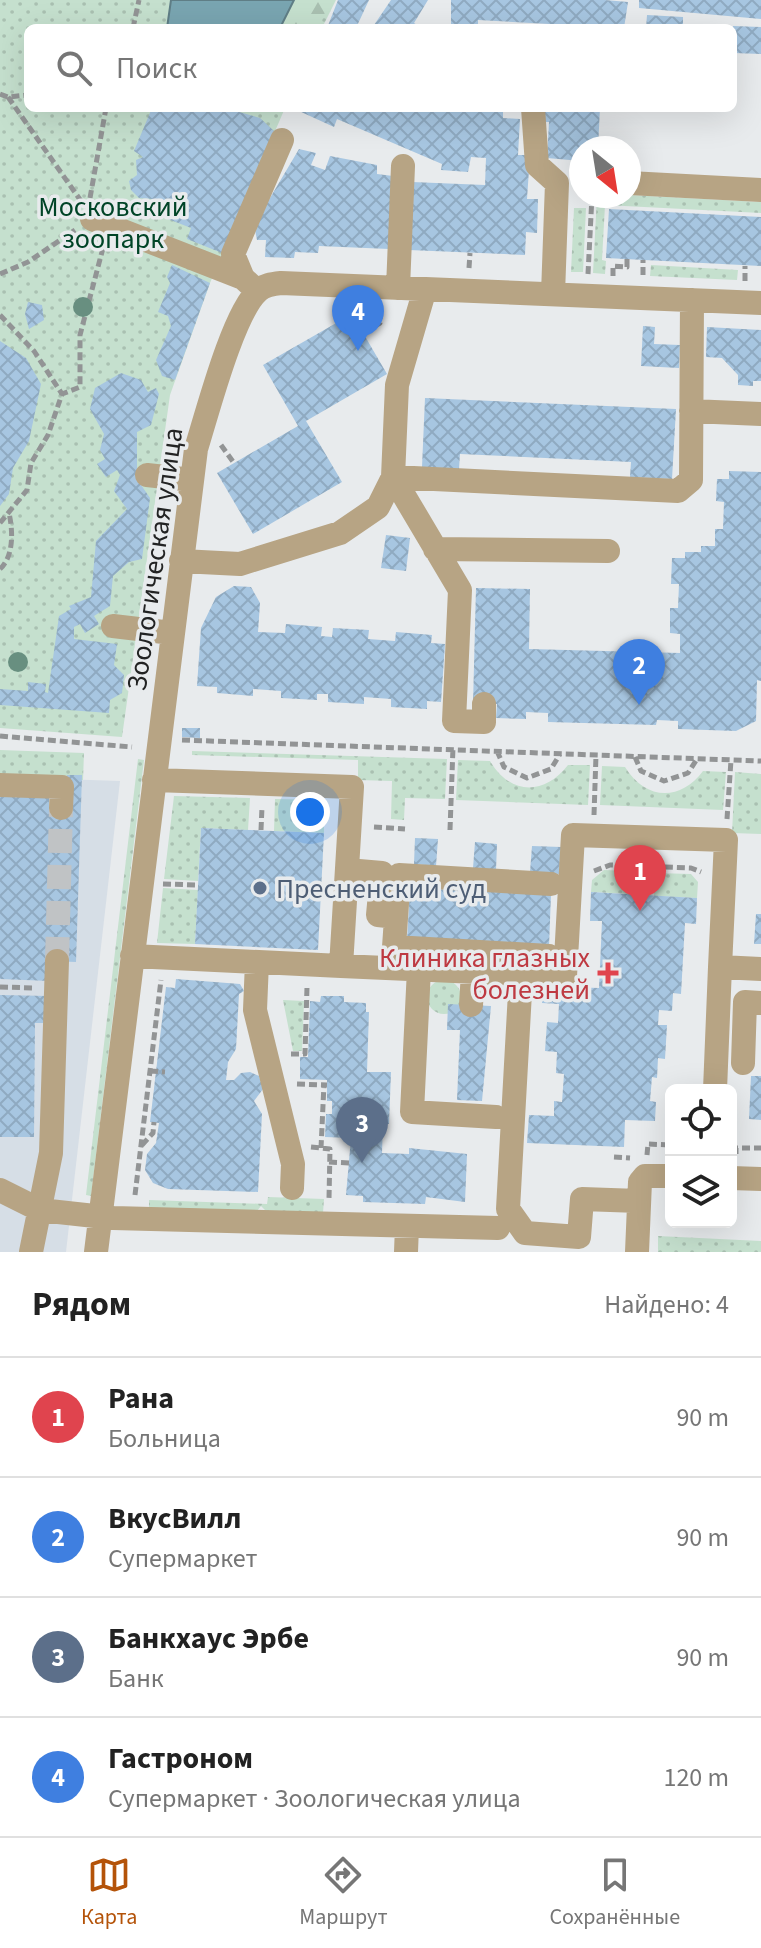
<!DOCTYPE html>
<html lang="ru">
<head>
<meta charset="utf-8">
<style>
	:root { --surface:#fff; --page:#f2f2f2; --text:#222; --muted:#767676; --line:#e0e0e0; --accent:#b45309 }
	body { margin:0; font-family:"Source Sans 3",sans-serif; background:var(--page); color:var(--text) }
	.controls { position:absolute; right:24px; bottom:24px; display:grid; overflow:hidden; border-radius:12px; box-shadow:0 8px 32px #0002 }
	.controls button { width:72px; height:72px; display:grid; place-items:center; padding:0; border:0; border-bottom:2px solid var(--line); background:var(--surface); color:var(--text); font:40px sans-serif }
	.compass { position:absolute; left:569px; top:136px; width:72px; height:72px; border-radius:50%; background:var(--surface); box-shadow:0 8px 32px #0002; rotate:150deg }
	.you { position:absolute; left:310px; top:812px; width:28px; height:28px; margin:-20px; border:6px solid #fff; border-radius:50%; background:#1a73e8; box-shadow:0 0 0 12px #1a73e833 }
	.badge { display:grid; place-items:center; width:52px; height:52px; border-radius:50%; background:var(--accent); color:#fff; font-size:26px; font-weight:700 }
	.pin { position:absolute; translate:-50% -66px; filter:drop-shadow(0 2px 4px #0008) }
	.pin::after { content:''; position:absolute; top:42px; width:28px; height:24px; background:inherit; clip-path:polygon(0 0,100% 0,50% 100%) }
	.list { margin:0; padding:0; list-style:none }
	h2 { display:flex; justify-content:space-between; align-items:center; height:104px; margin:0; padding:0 32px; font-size:34px }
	h2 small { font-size:26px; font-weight:400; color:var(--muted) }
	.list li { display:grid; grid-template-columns:52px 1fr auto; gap:24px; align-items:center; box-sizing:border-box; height:120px; padding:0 32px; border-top:2px solid var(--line) }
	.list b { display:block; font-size:30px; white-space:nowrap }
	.list p { margin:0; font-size:26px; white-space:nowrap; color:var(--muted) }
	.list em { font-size:26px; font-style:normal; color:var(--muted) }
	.icon { flex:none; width:44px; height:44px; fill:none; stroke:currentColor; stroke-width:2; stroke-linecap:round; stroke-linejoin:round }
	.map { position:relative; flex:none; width:761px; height:1252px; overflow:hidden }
	.search { position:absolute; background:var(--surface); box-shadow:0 8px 32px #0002; left:24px; right:24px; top:24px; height:88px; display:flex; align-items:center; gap:20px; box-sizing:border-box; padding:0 28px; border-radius:12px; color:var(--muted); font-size:30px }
	.sheet { height:584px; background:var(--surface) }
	nav { display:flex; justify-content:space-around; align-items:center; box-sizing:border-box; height:112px; border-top:2px solid var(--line); background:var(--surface); font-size:22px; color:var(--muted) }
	nav a { display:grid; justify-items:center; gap:4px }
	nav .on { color:var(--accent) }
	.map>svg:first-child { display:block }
	.built { fill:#d6dee6 }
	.green { fill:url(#green-dots) }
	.forest { fill:url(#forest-firs) }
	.water { fill:#79a5b1; stroke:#5f7e86; stroke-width:2 }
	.building { fill:url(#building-cross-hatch) }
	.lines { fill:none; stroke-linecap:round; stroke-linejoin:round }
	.minor-tunnel { stroke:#c0c3c5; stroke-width:24; stroke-dasharray:24 12; stroke-linecap:butt }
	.path { stroke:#929495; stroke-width:5; stroke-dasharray:8 4; stroke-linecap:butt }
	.minor { stroke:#b7a484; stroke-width:24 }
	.tree { fill:#688f80 }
	.service-dot { fill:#5c6f8a; stroke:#e8ebed; stroke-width:3 }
	.health-dot { fill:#e0444e; stroke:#e8ebed; stroke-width:3 }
	.labels { text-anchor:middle; stroke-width:7; stroke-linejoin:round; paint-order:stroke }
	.park-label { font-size:28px; fill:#004427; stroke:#e8ebed }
	.street-label { font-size:28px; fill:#222323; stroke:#e8ebed }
	.service-label { font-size:28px; fill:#4e5e75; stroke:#e8ebed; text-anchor:start }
	.health-label { font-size:28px; fill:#be3a42; stroke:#e8ebed; text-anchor:end }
</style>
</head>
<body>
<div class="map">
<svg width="761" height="1252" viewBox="0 0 761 1252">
	<defs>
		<pattern id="green-dots" width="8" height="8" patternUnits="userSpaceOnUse" patternTransform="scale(2)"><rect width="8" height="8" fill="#c5e0ce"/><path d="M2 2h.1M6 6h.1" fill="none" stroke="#a9c0b1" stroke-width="1.8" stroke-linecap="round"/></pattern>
		<pattern id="forest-firs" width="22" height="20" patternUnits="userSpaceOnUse" patternTransform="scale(2)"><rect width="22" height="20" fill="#c5e0ce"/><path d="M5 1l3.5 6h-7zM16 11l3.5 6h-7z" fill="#a9c0b1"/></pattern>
		<pattern id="building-cross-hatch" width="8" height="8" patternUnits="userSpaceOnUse" patternTransform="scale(2)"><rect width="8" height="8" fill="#a7c6e1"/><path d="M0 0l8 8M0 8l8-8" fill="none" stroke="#8faac1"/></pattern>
	</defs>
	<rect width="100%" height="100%" fill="#e8ebed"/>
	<path class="built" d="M 0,777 L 120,781 L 66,1252 L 0,1252 Z"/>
	<path class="green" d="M 0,0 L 336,0 L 322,28 L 28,28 L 28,108 L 285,108 L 210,283 L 170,395 L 122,737 L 0,728 Z
		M 629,195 L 761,202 L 761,213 L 605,205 L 602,260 L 606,261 L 605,274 L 593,273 L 597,196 Z
		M 574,208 L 586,208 L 583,272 L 571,272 Z
		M 651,265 L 738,270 L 737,280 L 650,276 Z
		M 0,750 L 84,753 L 83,780 L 0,777 Z
		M 192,751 L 447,759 L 445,799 L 405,798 L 404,820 L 391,819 L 392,781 L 358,780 L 358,760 L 192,755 Z
		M 138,759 L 144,760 L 91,1196 L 86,1195 Z
		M 458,760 L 490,761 C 510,795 544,796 568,765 L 590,765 L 588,805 L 456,800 Z
		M 602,766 L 625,767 C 645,800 680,802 703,771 L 726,772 L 723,810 L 600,805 Z
		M 735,772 L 761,774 L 761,834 L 732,833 Z
		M 174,796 L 250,798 L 248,830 L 201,828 L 198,881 L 164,879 Z
		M 275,799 L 324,800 L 324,833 L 274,831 Z
		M 604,870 L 631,871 L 630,894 L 591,892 L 592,880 Z
		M 655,873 L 691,874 L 698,882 L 697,898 L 654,896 Z
		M 163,888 L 198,890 L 195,944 L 157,943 Z
		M427 997a17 17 0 1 1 34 0a17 17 0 1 1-34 0Z
		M 283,1000 L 304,1001 L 302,1051 L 293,1051 Z
		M 268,1197 L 324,1199 L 323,1213 L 266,1211 L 261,1206 L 257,1211 L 149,1208 L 149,1200 L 267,1204 Z
		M 658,1236 L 761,1241 L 761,1252 L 658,1252 Z"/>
	<path class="forest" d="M 260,0 L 330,0 L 319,28 L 245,28 Z"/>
	<path class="water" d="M 171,0 L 294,0 L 280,28 L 167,28 Z"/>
	<path class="building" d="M 338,0 L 369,0 L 356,28 L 327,28 Z
		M 391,0 L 428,0 L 414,23 L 422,28 L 372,28 Z
		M 451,0 L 605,0 L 628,2 L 624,28 L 478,20 L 478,28 L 451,28 Z
		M 639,0 L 761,0 L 761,19 L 639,8 Z
		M 647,15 L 683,17 L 683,28 L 646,28 Z
		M 733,26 L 761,27 L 761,54 L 733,53 Z
		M 152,108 L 225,108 L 260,118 L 274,131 L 222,253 L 187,239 L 191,228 L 163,217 L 152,199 L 139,198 L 131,190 L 129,181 L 137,175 L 136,160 L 143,157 L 134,151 Z
		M 300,108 L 483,108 L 503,111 L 503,118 L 520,119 L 518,155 L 530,155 L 527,199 L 538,199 L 537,233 L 526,232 L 525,255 L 409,250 L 412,182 L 485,185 L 486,158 L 471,157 L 468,172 L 441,170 L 442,164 L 337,119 L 334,127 L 299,111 Z
		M 541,108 L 600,108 L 598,148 L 581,148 L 581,161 L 547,158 L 549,122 L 540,122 Z
		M 299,149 L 316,153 L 311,165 L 325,170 L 330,156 L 377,165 L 377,174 L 393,176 L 389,249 L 319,246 L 318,253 L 295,252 L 294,258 L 265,257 L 266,240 L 257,240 L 254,225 Z
		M 609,209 L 761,217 L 761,266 L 606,258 Z
		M 172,265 L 210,283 L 175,380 L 162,376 L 156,360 L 171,326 L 168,316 L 158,312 L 170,283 L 167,277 Z
		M 28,302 L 42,305 L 44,320 L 29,329 L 25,314 Z
		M 352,314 L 387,374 L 306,421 L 342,482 L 253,534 L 217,473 L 298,426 L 263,365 Z
		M 643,326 L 655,327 L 654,344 L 680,345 L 679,368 L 641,366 Z
		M 707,327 L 761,330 L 761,381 L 753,381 L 753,386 L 738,385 L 738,375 L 722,358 L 706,357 Z
		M 0,341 L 26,358 L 41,384 L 29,441 L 13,468 L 9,494 L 0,506 Z
		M 121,373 L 141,380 L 148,392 L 156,388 L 159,394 L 151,425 L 137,432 L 137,479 L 150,498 L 142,559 L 129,562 L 113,576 L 110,606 L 94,616 L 99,624 L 85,633 L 80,624 L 74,627 L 74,639 L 117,644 L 114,665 L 124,675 L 122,693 L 110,700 L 109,713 L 0,705 L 0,689 L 28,691 L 28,682 L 46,684 L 45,692 L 48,693 L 59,616 L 71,609 L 69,606 L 91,597 L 96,541 L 127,509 L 114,491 L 120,475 L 117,470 L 106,477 L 97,464 L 105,459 L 100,450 L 104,434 L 90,409 L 95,388 Z
		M 425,398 L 676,409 L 672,479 L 630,477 L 631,462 L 460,454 L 459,469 L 422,467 Z
		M 729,471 L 761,472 L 761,681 L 757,680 L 756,721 L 736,731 L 678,729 L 678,721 L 657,720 L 656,725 L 548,722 L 548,713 L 526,712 L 526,719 L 496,718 L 497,704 L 473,704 L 476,588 L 530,589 L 529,649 L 680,653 L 680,634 L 670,633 L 670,608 L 678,608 L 679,584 L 671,584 L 672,558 L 685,558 L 685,552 L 701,552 L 701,546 L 715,546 L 715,529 L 723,529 L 724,502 L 716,501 L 717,479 L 729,479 Z
		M 386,535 L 410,538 L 406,571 L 381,568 Z
		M 234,586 L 251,587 L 260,603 L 258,632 L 285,633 L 286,624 L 322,627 L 321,636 L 332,637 L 333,628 L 369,630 L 368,639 L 395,641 L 396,632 L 432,635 L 431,643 L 445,644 L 441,702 L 427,701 L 427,709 L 391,707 L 391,699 L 364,697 L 364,704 L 328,702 L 328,694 L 317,694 L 317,700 L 281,698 L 281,691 L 253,689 L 253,696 L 217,693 L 217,687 L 197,686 L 201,628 L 216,597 Z
		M 182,728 L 200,728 L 200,738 L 182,737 Z
		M 67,775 L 82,775 L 76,962 L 50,961 L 50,981 L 0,979 L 0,794 L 49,796 L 49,808 L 66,808 Z
		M 201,828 L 324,833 L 318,950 L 195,944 Z
		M 415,838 L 438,839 L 436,866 L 414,864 Z
		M 475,842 L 497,844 L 496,870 L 473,868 Z
		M 532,846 L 561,847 L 559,874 L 530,872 Z
		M 410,888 L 551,894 L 549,947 L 407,941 Z
		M 591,892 L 697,898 L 696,924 L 685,923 L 681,994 L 673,993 L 672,1011 L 659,1010 L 658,1025 L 667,1025 L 665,1059 L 658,1058 L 657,1078 L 652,1077 L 650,1101 L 656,1102 L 655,1121 L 625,1120 L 624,1147 L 527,1143 L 529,1115 L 554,1116 L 554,1101 L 562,1102 L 564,1074 L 556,1073 L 557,1052 L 545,1051 L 547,1022 L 558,1023 L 559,1004 L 542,1003 L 542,986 L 599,988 L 602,921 L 590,921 Z
		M 756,914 L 761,914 L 761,944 L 754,944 Z
		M 176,979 L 240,984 L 244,991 L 239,994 L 236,1049 L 228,1062 L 226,1080 L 234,1080 L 241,1073 L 250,1072 L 259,1076 L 263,1089 L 254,1101 L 262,1114 L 258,1192 L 168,1189 L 153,1183 L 145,1170 L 147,1154 L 156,1143 L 159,1123 L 150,1122 L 166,987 L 175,988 Z
		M 0,995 L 49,996 L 49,1023 L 35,1023 L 34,1137 L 0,1137 Z
		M 321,996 L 344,996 L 344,1002 L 366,1003 L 366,1012 L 369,1012 L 367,1072 L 391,1072 L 389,1124 L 383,1124 L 382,1153 L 409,1154 L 409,1148 L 467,1154 L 465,1202 L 426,1197 L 425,1204 L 363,1202 L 363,1196 L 346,1195 L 351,1138 L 325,1137 L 326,1114 L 332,1114 L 332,1101 L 327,1101 L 327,1080 L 300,1079 L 300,1057 L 308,1057 L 310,1001 L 320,1002 Z
		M 448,1004 L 491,1006 L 482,1101 L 457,1100 L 460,1030 L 447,1030 Z
		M 751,1076 L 761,1076 L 761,1120 L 749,1119 Z"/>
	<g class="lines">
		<path class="minor-tunnel" d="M 57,961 L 61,808"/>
		<path class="path" d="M 133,28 L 139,0
			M 0,94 L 8,97 L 28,95
			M 8,97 L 81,201
			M 90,198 L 106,108
			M 469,268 L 470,253
			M 0,274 L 28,262 L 75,230
			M 588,274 L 592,196
			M 643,275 L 643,260
			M 613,276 L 613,266 L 627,267 L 627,259
			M 745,281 L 745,266
			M 0,315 L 34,351 L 62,394
			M 363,333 L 380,323 L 380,311
			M 221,445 L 234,463
			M 0,523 L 27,490 L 31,463 L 48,435 L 62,394 L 80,387 L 80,335 L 103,248
			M 0,569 C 14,556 13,531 9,513
			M 0,736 L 132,747
			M 182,740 L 761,761
			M 497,751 L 504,767 L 527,778 L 551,769 L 560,754
			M 635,757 L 641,771 L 664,781 L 688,773 L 697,759
			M 594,815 L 596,755
			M 727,819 L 731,760
			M 374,827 L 405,829
			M 261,830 L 262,807
			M 450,830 L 453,747
			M 594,871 L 610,865 L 691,868 L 701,872
			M 163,884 L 198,885
			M 642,895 L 643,864
			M 0,987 L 35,988
			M 291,1054 L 305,1054 L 307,987
			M 150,1071 L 165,1072
			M 297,1084 L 327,1085
			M 142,1145 L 153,1133 L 154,1122
			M 311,1147 L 330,1149 L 329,1199
			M 321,1148 L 324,1084
			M 736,1154 L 736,1148 L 761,1148
			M 647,1155 L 648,1144 L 671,1145
			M 614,1157 L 630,1158
			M 329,1162 L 350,1163
			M 135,1195 L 161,980"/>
		<path class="minor" d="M 533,108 L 537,165 L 557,183 L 553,294
			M 629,183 L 761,190
			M 92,219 L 243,278 L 257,291
			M 243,278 L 233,254 L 282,140
			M 398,288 L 403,166
			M 425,289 L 397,385 L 393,477 L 678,491 L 691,480 L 692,300
			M 691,411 L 761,414
			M 147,475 L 192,480
			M 393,477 L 460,590 L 454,721 L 484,722 L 484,704
			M 435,549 L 608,551
			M 181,561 L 240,564 L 340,533 L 378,507 L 393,477
			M 113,626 L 172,633
			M 154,780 L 352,787 L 341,966 L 565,976 L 573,835 L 726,840 L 720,967 L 761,969
			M 0,785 L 62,787 L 61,808
			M 347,870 L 382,873 L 378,915 L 396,917
			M 132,956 L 341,966
			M 549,956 L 394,947 L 399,875 L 551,884
			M 257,962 L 255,1010 L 293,1164 L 292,1188
			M 419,969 L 412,1112 L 496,1117
			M 521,974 L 508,1209 L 525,1233 L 579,1237 L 582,1199 L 639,1201
			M 471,1005 L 473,972
			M 743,1063 L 745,1002 L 761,1003
			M 715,1090 L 720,967
			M 731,1178 L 761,1179
			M 0,1190 L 40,1210 L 113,1218 L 498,1228
			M 31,1252 L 51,1153 L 57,961
			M 96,1252 L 196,449 C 207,414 233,313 258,291 C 264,285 272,284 281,283 L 761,303
			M 406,1252 L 407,1226
			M 637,1252 L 640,1182 L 645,1176 L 671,1176"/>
	</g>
	<g class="tree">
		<circle cx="83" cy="307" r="10"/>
		<circle cx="18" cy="662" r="10"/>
	</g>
	<circle class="service-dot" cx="260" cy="888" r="8"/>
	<path class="health-dot" d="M604 961h8v8h8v8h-8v8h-8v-8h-8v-8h8z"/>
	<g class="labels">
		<g class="park-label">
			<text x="113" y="216">Московский<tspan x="113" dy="32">зоопарк</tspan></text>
		</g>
		<g class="street-label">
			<text transform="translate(154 559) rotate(-82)" y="10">Зоологическая улица</text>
		</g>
		<g class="service-label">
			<text x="276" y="898">Пресненский суд</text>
		</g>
		<g class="health-label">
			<text x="590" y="967">Клиника глазных<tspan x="590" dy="32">болезней</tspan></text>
		</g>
	</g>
</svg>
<div class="controls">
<button><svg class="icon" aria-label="locate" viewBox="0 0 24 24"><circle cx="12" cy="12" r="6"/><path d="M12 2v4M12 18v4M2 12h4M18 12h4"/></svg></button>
<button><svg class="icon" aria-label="layers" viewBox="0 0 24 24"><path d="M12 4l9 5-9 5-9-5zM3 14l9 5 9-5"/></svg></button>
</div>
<svg class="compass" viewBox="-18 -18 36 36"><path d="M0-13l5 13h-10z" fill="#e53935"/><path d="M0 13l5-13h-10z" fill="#767676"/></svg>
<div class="you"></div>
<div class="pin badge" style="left:640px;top:911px;background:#e0444e">1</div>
<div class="pin badge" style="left:639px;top:705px;background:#3f7fe0">2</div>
<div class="pin badge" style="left:362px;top:1163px;background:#5c6f8a">3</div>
<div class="pin badge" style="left:358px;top:351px;background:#3f7fe0">4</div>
<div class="search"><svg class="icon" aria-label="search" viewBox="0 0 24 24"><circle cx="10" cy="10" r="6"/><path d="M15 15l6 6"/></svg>Поиск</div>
</div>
<section class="sheet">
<h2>Рядом<small>Найдено: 4</small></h2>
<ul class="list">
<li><span class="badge" style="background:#e0444e">1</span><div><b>Рана</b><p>Больница</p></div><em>90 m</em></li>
<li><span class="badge" style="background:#3f7fe0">2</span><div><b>ВкусВилл</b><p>Супермаркет</p></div><em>90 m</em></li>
<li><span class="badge" style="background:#5c6f8a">3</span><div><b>Банкхаус Эрбе</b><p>Банк</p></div><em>90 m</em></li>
<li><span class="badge" style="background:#3f7fe0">4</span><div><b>Гастроном</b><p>Супермаркет · Зоологическая улица</p></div><em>120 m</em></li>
</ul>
</section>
<nav>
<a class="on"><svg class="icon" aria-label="map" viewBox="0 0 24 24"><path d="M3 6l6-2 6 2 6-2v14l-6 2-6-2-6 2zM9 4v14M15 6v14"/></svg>Карта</a>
<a><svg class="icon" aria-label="directions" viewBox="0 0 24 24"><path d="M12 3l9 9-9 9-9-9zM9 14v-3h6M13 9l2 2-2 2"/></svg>Маршрут</a>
<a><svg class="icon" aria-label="saved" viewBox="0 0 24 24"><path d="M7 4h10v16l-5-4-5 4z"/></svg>Сохранённые</a>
</nav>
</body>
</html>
